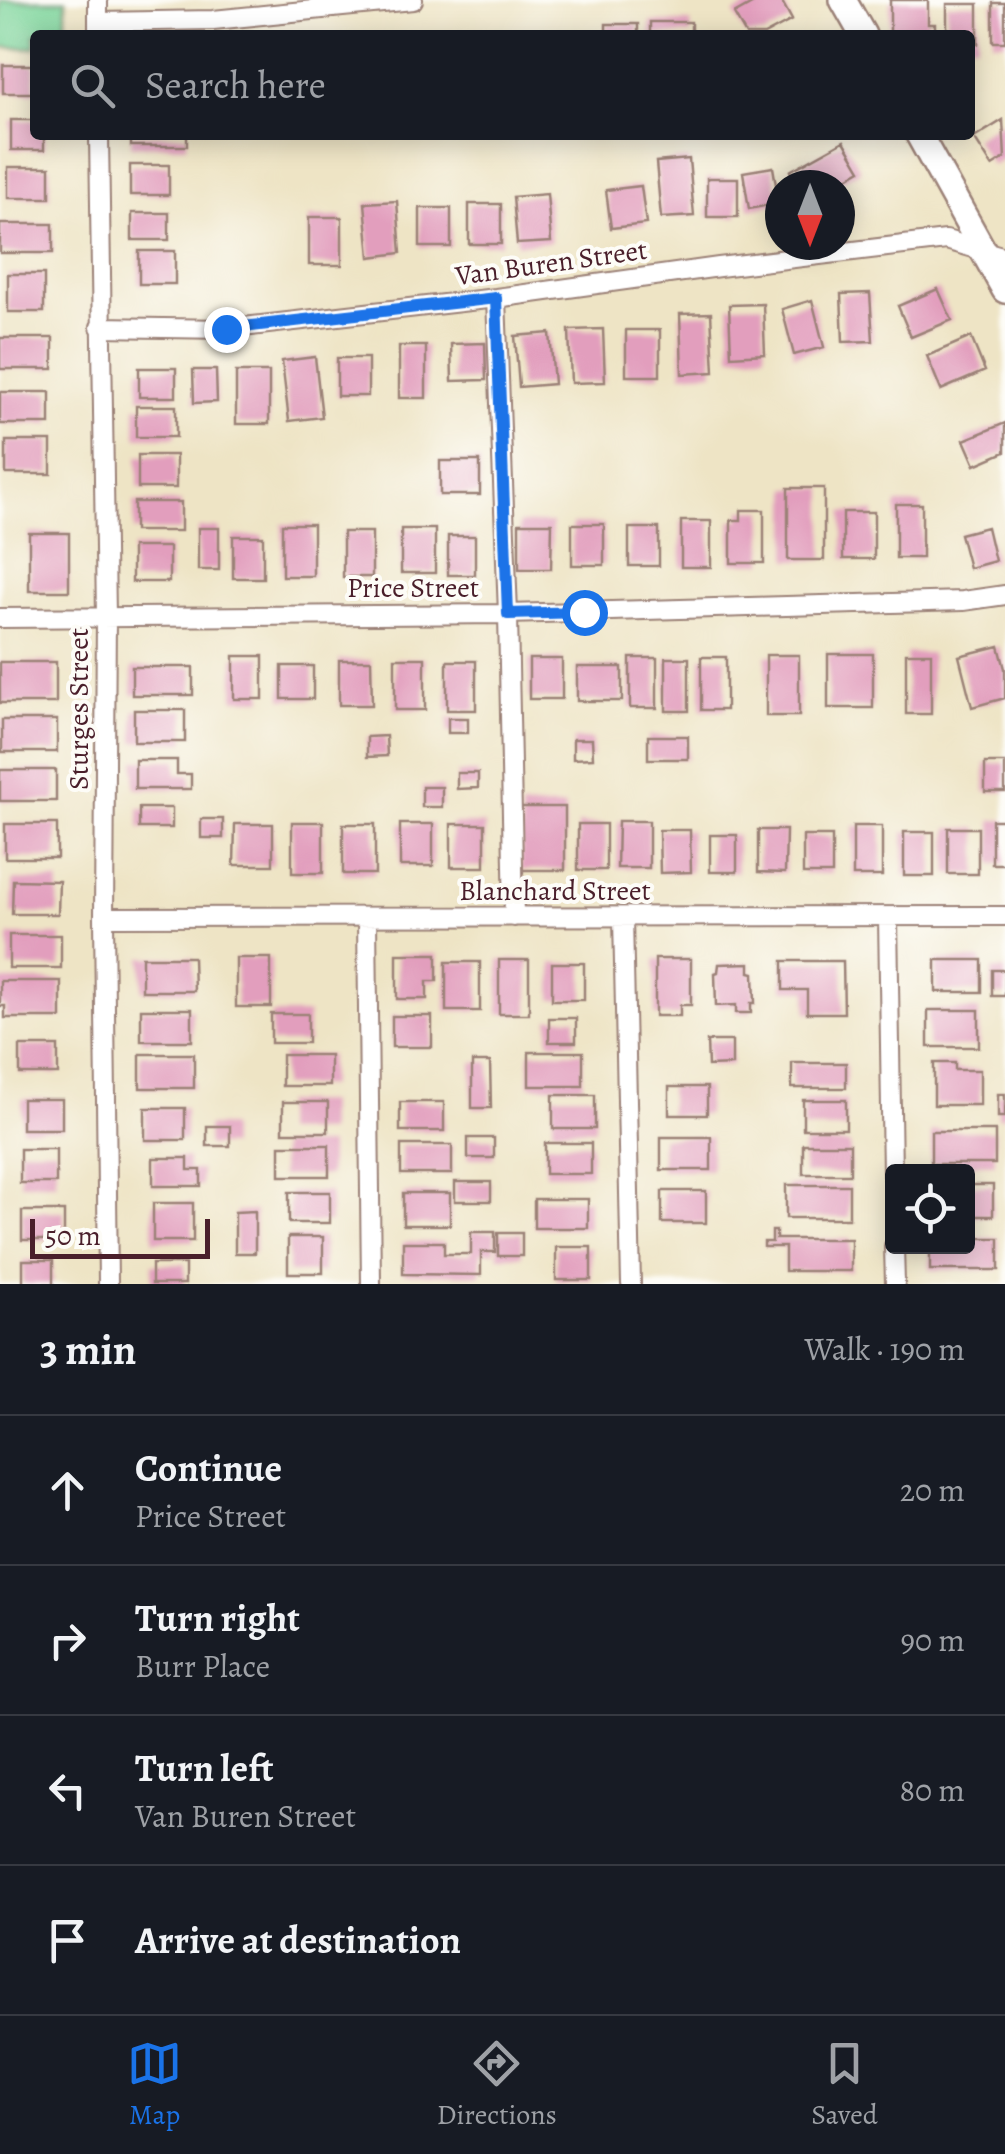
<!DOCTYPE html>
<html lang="en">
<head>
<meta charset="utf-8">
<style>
	:root { --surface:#171b24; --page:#20242c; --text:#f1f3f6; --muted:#9ea1a6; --line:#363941; --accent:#1a73e8 }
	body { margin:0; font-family:Alegreya,serif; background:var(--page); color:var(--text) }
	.controls { position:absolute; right:30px; bottom:30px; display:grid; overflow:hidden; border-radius:10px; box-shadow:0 5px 25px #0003 }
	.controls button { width:90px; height:90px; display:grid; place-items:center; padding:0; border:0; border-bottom:2px solid var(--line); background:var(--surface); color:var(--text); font:50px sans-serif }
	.compass { position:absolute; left:765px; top:170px; width:90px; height:90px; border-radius:50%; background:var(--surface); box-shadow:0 5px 25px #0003; rotate:180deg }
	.scale { position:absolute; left:30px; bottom:25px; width:180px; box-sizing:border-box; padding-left:10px; border:5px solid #4a1f2b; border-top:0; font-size:28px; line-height:35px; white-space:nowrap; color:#4a1f2b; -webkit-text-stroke:8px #fdfcf7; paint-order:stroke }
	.stop { position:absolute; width:30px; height:30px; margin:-22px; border:8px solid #1a73e8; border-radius:50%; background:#fff }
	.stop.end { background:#1a73e8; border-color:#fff; box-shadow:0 2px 10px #0008 }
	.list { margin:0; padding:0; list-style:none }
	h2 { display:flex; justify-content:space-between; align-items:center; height:130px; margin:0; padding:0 40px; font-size:42px }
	h2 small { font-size:32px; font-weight:400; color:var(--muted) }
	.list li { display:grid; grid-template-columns:65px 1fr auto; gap:30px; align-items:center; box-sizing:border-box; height:150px; padding:0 40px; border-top:2px solid var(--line) }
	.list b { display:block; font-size:38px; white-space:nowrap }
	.list p { margin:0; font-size:32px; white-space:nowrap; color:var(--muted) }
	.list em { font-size:32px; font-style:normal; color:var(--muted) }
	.icon { flex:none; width:55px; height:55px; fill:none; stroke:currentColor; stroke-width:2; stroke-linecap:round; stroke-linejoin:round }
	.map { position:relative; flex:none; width:1005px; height:1284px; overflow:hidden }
	.search { position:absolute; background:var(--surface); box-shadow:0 5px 25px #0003; left:30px; right:30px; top:30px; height:110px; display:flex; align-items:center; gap:25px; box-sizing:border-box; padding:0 35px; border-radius:10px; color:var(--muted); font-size:38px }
	.sheet { height:730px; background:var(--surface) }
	nav { display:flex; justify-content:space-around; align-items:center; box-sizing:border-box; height:140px; border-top:2px solid var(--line); background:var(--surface); font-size:28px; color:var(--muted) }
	nav a { display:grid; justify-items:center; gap:5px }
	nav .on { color:var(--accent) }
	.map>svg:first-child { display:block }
	.green { fill:#7ad49a; stroke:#627a62; stroke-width:2.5 }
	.building { fill:#e29ebd }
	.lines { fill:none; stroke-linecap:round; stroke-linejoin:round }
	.street-casing { stroke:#9c8278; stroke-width:22 }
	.secondary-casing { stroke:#9c8278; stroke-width:30 }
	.street { stroke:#fff; stroke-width:18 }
	.secondary { stroke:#fff; stroke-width:25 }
	.route { stroke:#1a73e8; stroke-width:12 }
	.labels { text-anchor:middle; stroke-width:8; stroke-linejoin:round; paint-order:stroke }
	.street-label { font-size:28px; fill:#4a1f2b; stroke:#fdfcf7 }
</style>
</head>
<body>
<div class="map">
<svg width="1005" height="1284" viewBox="0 0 1005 1284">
	<rect width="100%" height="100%" fill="#fdfcf7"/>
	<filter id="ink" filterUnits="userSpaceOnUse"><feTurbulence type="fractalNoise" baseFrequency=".01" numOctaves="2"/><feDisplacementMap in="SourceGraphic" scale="20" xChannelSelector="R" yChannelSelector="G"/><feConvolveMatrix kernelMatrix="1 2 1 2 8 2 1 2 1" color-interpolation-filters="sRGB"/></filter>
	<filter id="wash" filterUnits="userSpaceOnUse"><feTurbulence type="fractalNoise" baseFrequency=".0048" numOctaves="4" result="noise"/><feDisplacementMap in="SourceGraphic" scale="40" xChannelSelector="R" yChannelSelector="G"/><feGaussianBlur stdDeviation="2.25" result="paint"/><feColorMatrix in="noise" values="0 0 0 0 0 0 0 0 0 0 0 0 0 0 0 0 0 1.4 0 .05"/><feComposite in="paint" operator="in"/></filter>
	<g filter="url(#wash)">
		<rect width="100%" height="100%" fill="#eee4c5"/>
		<path class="green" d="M 0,0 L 66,0 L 66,35 L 35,35 L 35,48 L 0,47 Z"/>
		<g id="blocks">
			<path class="building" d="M 759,0 L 781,0 L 792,20 L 764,35 L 746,35 L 734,14 Z
				M 890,0 L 928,0 L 928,24 L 935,24 L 935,35 L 890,35 Z
				M 993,3 L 1005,3 L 1005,42 L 993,42 Z
				M 947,4 L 978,4 L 978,44 L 970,44 L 970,35 L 947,35 Z
				M 650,22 L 691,22 L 691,35 L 650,35 Z
				M 606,24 L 638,24 L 638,35 L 606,35 Z
				M 3,65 L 35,65 L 35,93 L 3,93 Z
				M 11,120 L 35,120 L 35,135 L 44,135 L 44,150 L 11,150 Z
				M 1003,120 L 1005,158 L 992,166 L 974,138 Z
				M 131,135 L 187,135 L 187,146 L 131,146 Z
				M 844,141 L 861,170 L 835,185 L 798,185 L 790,171 Z
				M 689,159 L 694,216 L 661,218 L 656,162 Z
				M 130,165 L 169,165 L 169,195 L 130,195 Z
				M 8,167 L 50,167 L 50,198 L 8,198 Z
				M 773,167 L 779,203 L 749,209 L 743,172 Z
				M 707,178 L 738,178 L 738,217 L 707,217 Z
				M 641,186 L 646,224 L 611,228 L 606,190 Z
				M 547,194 L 551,242 L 517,244 L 513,197 Z
				M 397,201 L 401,253 L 370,257 L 365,203 Z
				M 469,204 L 501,204 L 501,244 L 469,244 Z
				M 420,208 L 451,208 L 451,247 L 420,247 Z
				M 132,213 L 169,213 L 169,240 L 132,240 Z
				M 309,217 L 342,217 L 342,265 L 309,265 Z
				M 0,224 L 53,224 L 53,253 L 0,253 Z
				M 139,251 L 175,251 L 175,284 L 139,284 Z
				M 8,274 L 44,274 L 44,312 L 8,312 Z
				M 938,289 L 952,320 L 911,337 L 898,306 Z
				M 870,293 L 873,341 L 843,342 L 841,294 Z
				M 812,300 L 824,347 L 794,355 L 782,309 Z
				M 763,304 L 765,354 L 731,356 L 729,305 Z
				M 711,313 L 714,372 L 682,374 L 680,314 Z
				M 603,329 L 605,382 L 571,383 L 569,330 Z
				M 626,330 L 660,330 L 660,376 L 626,376 Z
				M 550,333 L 554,384 L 519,387 L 515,336 Z
				M 971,337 L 985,371 L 941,390 L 927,356 Z
				M 0,338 L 53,338 L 53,369 L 0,369 Z
				M 485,343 L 486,380 L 452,381 L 451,344 Z
				M 399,346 L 426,346 L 426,398 L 399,398 Z
				M 315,357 L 322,417 L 289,421 L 282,361 Z
				M 337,358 L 368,358 L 368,396 L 337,396 Z
				M 139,368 L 176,368 L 176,397 L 139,397 Z
				M 193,370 L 216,370 L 217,402 L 194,403 Z
				M 236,372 L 269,372 L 269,424 L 236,424 Z
				M 0,392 L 50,392 L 50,424 L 0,424 Z
				M 136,406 L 176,406 L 176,437 L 136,437 Z
				M 1005,423 L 1005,452 L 975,465 L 964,440 Z
				M 6,441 L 51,441 L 51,474 L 6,474 Z
				M 138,455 L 176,455 L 176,488 L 138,488 Z
				M 440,461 L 480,461 L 480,495 L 440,495 Z
				M 788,488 L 824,488 L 824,560 L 788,560 Z
				M 134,502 L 181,502 L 181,531 L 134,531 Z
				M 896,504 L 922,504 L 922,558 L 896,558 Z
				M 741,510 L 764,510 L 764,563 L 731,563 L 731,520 L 741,520 Z
				M 843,512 L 874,512 L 874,559 L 843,559 Z
				M 681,521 L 711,521 L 711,567 L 681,567 Z
				M 519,523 L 552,523 L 551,569 L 519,569 Z
				M 282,524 L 313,524 L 313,576 L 282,576 Z
				M 572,524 L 604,524 L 604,565 L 572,565 Z
				M 987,527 L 995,561 L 969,568 L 960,534 Z
				M 198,528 L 219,528 L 219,570 L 198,570 Z
				M 629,528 L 659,528 L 659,566 L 629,566 Z
				M 401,529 L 435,529 L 435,573 L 401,573 Z
				M 343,532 L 372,532 L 372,577 L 343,577 Z
				M 29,533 L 69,533 L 69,591 L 29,591 Z
				M 233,536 L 263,536 L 263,578 L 233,578 Z
				M 448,536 L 475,536 L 475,575 L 448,575 Z
				M 132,547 L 169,547 L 169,582 L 132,582 Z
				M 999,646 L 1005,669 L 1005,698 L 972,707 L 959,656 Z
				M 906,653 L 931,653 L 931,714 L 906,714 Z
				M 828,654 L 873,654 L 873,708 L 828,708 Z
				M 766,655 L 799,655 L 799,716 L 766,716 Z
				M 234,656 L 263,656 L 263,699 L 234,699 Z
				M 701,657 L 726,657 L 726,710 L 701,710 Z
				M 395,658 L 425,658 L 425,710 L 395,710 Z
				M 630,658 L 657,658 L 657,708 L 630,708 Z
				M 666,658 L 689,658 L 689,711 L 666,711 Z
				M 529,659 L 562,659 L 562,699 L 529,699 Z
				M 339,660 L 371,660 L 372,705 L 339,705 Z
				M 447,661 L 476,661 L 476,710 L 447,710 Z
				M 0,662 L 56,662 L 56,703 L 0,703 Z
				M 282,666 L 313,666 L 313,699 L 282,699 Z
				M 132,667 L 193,667 L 193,695 L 132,695 Z
				M 577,667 L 622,667 L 622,701 L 577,701 Z
				M 134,710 L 185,710 L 185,742 L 134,742 Z
				M 448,718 L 468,718 L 468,733 L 448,733 Z
				M 2,720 L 57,720 L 57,752 L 2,752 Z
				M 386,736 L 387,756 L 367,757 L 367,737 Z
				M 648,736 L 688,736 L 688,759 L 648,759 Z
				M 573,739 L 592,739 L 593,758 L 573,759 Z
				M 135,760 L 177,760 L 177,774 L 191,774 L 191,789 L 135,789 Z
				M 985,763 L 1005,763 L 1005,792 L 985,792 Z
				M 0,770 L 56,770 L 56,801 L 0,801 Z
				M 457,773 L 478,773 L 478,788 L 457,789 Z
				M 422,787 L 442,787 L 442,807 L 422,807 Z
				M 521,807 L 565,807 L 565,870 L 521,870 Z
				M 139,808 L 172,808 L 172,828 L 139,828 Z
				M 201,819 L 223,819 L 223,838 L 201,838 Z
				M 992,820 L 1005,820 L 1005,864 L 992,864 Z
				M 618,821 L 649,821 L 649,868 L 617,868 Z
				M 292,822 L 323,822 L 323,873 L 292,873 Z
				M 5,824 L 57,824 L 57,858 L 5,858 Z
				M 235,824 L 273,824 L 273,865 L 234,865 Z
				M 343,824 L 375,824 L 375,874 L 343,874 Z
				M 400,824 L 433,824 L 433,866 L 400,866 Z
				M 451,824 L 485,824 L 485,867 L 451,867 Z
				M 578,824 L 606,824 L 606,870 L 578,870 Z
				M 853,826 L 882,826 L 882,876 L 853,876 Z
				M 948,828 L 978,828 L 978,874 L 948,874 Z
				M 659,830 L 690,830 L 691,872 L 660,873 Z
				M 758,830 L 786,830 L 785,873 L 758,872 Z
				M 904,832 L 934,832 L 934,876 L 904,876 Z
				M 710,835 L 737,835 L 737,872 L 710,872 Z
				M 803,836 L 832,836 L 832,874 L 803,874 Z
				M 13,880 L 59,881 L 58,914 L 12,914 Z
				M 9,935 L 61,935 L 61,968 L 9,968 Z
				M 397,954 L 437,954 L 437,981 L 427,981 L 427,999 L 397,999 Z
				M 142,957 L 193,957 L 194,991 L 142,991 Z
				M 236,958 L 271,958 L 271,1007 L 236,1007 Z
				M 655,959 L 691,959 L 691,1005 L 680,1005 L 680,1016 L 655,1016 Z
				M 499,960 L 529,960 L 529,1014 L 499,1014 Z
				M 936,960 L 982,960 L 982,992 L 936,992 Z
				M 783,961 L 843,961 L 844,1013 L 807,1013 L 807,990 L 783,990 Z
				M 446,962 L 480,962 L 480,1011 L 446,1011 Z
				M 552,963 L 584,963 L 584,1000 L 552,1000 Z
				M 750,963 L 750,972 L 754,973 L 755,1003 L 751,1003 L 751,1013 L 736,1013 L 736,1005 L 716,1006 L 715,973 L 718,972 L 719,964 Z
				M 992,970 L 1005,970 L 1005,996 L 992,996 Z
				M 0,981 L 61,981 L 61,1018 L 5,1018 L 5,1006 L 0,1006 Z
				M 141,1009 L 192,1009 L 192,1041 L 141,1041 Z
				M 928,1010 L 979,1010 L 979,1047 L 928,1047 Z
				M 271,1014 L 308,1014 L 308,1043 L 271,1043 Z
				M 392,1016 L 432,1016 L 432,1047 L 392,1047 Z
				M 549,1018 L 576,1018 L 576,1042 L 549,1042 Z
				M 707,1041 L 732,1041 L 732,1065 L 708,1066 Z
				M 20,1046 L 58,1046 L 58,1074 L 20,1074 Z
				M 529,1052 L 583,1052 L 583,1086 L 529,1086 Z
				M 140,1054 L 194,1054 L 194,1088 L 140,1088 Z
				M 282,1055 L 330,1055 L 330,1086 L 282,1086 Z
				M 472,1062 L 490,1062 L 491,1108 L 472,1108 Z
				M 792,1063 L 846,1063 L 846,1088 L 792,1088 Z
				M 934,1063 L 955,1063 L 955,1070 L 980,1070 L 980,1105 L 934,1105 Z
				M 669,1087 L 707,1087 L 707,1115 L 669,1115 Z
				M 998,1094 L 1005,1094 L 1005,1117 L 998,1117 Z
				M 553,1095 L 595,1095 L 595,1129 L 553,1129 Z
				M 22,1099 L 62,1099 L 62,1129 L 22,1129 Z
				M 803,1100 L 846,1100 L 846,1129 L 803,1129 Z
				M 283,1102 L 328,1102 L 328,1132 L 283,1132 Z
				M 400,1102 L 444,1102 L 444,1131 L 400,1131 Z
				M 145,1108 L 185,1108 L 185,1140 L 145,1140 Z
				M 207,1126 L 230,1126 L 230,1146 L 207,1146 Z
				M 931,1131 L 995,1131 L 995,1164 L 931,1164 Z
				M 661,1137 L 711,1137 L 711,1170 L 661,1170 Z
				M 468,1138 L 494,1138 L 494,1158 L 468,1158 Z
				M 545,1143 L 591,1143 L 591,1174 L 545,1174 Z
				M 803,1144 L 850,1144 L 850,1174 L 803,1174 Z
				M 280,1145 L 329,1145 L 329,1176 L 280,1176 Z
				M 401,1145 L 452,1145 L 452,1174 L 401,1174 Z
				M 20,1149 L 56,1149 L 56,1183 L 20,1183 Z
				M 153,1158 L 188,1158 L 188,1170 L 201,1170 L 201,1186 L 153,1186 Z
				M 455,1182 L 491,1182 L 491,1201 L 455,1201 Z
				M 786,1185 L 849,1185 L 849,1218 L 786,1218 Z
				M 968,1185 L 993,1185 L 993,1216 L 968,1216 Z
				M 662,1191 L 706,1191 L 706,1223 L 662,1223 Z
				M 289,1192 L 330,1192 L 330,1223 L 289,1223 Z
				M 403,1193 L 450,1193 L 450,1225 L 403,1225 Z
				M 534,1199 L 588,1199 L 588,1228 L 534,1228 Z
				M 153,1203 L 193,1203 L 193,1241 L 153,1241 Z
				M 22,1211 L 64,1211 L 64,1240 L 22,1240 Z
				M 255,1211 L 255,1253 L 235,1253 L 235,1212 Z
				M 772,1231 L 776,1231 L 776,1239 L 851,1239 L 851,1271 L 785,1271 L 785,1247 L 764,1247 L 764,1242 L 772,1242 Z
				M 471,1232 L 495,1232 L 495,1252 L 481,1252 L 481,1275 L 403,1274 L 403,1242 L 444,1242 L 444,1254 L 471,1254 Z
				M 498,1233 L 522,1233 L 522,1256 L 498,1256 Z
				M 288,1237 L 323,1237 L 323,1273 L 288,1273 Z
				M 968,1238 L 999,1238 L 999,1270 L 930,1270 L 930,1246 L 968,1246 Z
				M 556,1247 L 591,1247 L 591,1280 L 556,1280 Z
				M 23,1260 L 53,1260 L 53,1284 L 23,1284 Z
				M 152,1264 L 185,1264 L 185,1284 L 152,1284 Z"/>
		</g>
	</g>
	<g filter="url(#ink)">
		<use href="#blocks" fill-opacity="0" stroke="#9c8278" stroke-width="2.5"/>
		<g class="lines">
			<defs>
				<path id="street" d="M 98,0 L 98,35
					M 98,22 L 213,20 L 413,0
					M 99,135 L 106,617 L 104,917 L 108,1284
					M 496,298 L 508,614 L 514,917
					M 100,327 L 226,329 L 496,298 L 719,267 L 946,240 L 1005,257
					M 0,618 L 508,614 L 963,601 L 1005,595
					M 104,917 L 1005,916
					M 367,917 L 371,1284
					M 888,917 L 892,1174
					M 623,918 L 631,1284
					M 894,1246 L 895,1284"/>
				<path id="secondary" d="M 843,0 L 863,35
					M 919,135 L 1005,290"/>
			</defs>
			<use href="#street" class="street-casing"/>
			<use href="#secondary" class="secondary-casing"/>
			<use href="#street" class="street"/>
			<use href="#secondary" class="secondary"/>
		</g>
	</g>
	<g class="lines" filter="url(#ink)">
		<path class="route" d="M 226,329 L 496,298 L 508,614 L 584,612"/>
	</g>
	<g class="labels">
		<g class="street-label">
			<text transform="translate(551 262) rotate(-8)" y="10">Van Buren Street</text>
			<text x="413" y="597">Price Street</text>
			<text transform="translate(78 709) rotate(-90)" y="10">Sturges Street</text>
			<text x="555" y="900">Blanchard Street</text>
		</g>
	</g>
</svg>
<div class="controls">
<button><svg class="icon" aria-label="locate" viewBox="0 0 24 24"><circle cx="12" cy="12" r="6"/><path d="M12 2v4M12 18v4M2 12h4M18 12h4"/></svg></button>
</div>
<svg class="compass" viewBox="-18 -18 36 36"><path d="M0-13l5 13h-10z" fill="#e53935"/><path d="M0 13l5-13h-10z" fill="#9ea1a6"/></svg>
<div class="scale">50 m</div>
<div class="stop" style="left:584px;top:612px"></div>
<div class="stop end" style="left:226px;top:329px"></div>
<div class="search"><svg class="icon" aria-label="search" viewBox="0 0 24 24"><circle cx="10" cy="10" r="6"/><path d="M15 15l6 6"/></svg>Search here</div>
</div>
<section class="sheet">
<h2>3 min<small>Walk · 190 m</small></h2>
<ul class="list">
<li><svg class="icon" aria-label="ahead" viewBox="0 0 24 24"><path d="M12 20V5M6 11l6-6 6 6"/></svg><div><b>Continue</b><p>Price Street</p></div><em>20 m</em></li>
<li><svg class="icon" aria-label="right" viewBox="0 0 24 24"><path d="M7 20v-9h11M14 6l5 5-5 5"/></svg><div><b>Turn right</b><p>Burr Place</p></div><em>90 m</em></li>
<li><svg class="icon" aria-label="left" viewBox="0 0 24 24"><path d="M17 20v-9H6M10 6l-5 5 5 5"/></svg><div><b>Turn left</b><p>Van Buren Street</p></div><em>80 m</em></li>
<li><svg class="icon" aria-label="arrive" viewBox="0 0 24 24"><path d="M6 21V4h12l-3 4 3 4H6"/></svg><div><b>Arrive at destination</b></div></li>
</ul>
</section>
<nav>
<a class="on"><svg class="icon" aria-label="map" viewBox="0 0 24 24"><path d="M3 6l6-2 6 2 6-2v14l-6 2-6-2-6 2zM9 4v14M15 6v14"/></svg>Map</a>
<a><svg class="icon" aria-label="directions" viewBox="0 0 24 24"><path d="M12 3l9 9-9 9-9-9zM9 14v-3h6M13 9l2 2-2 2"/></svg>Directions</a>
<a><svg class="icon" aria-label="saved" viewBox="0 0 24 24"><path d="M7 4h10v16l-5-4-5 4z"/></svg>Saved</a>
</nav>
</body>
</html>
